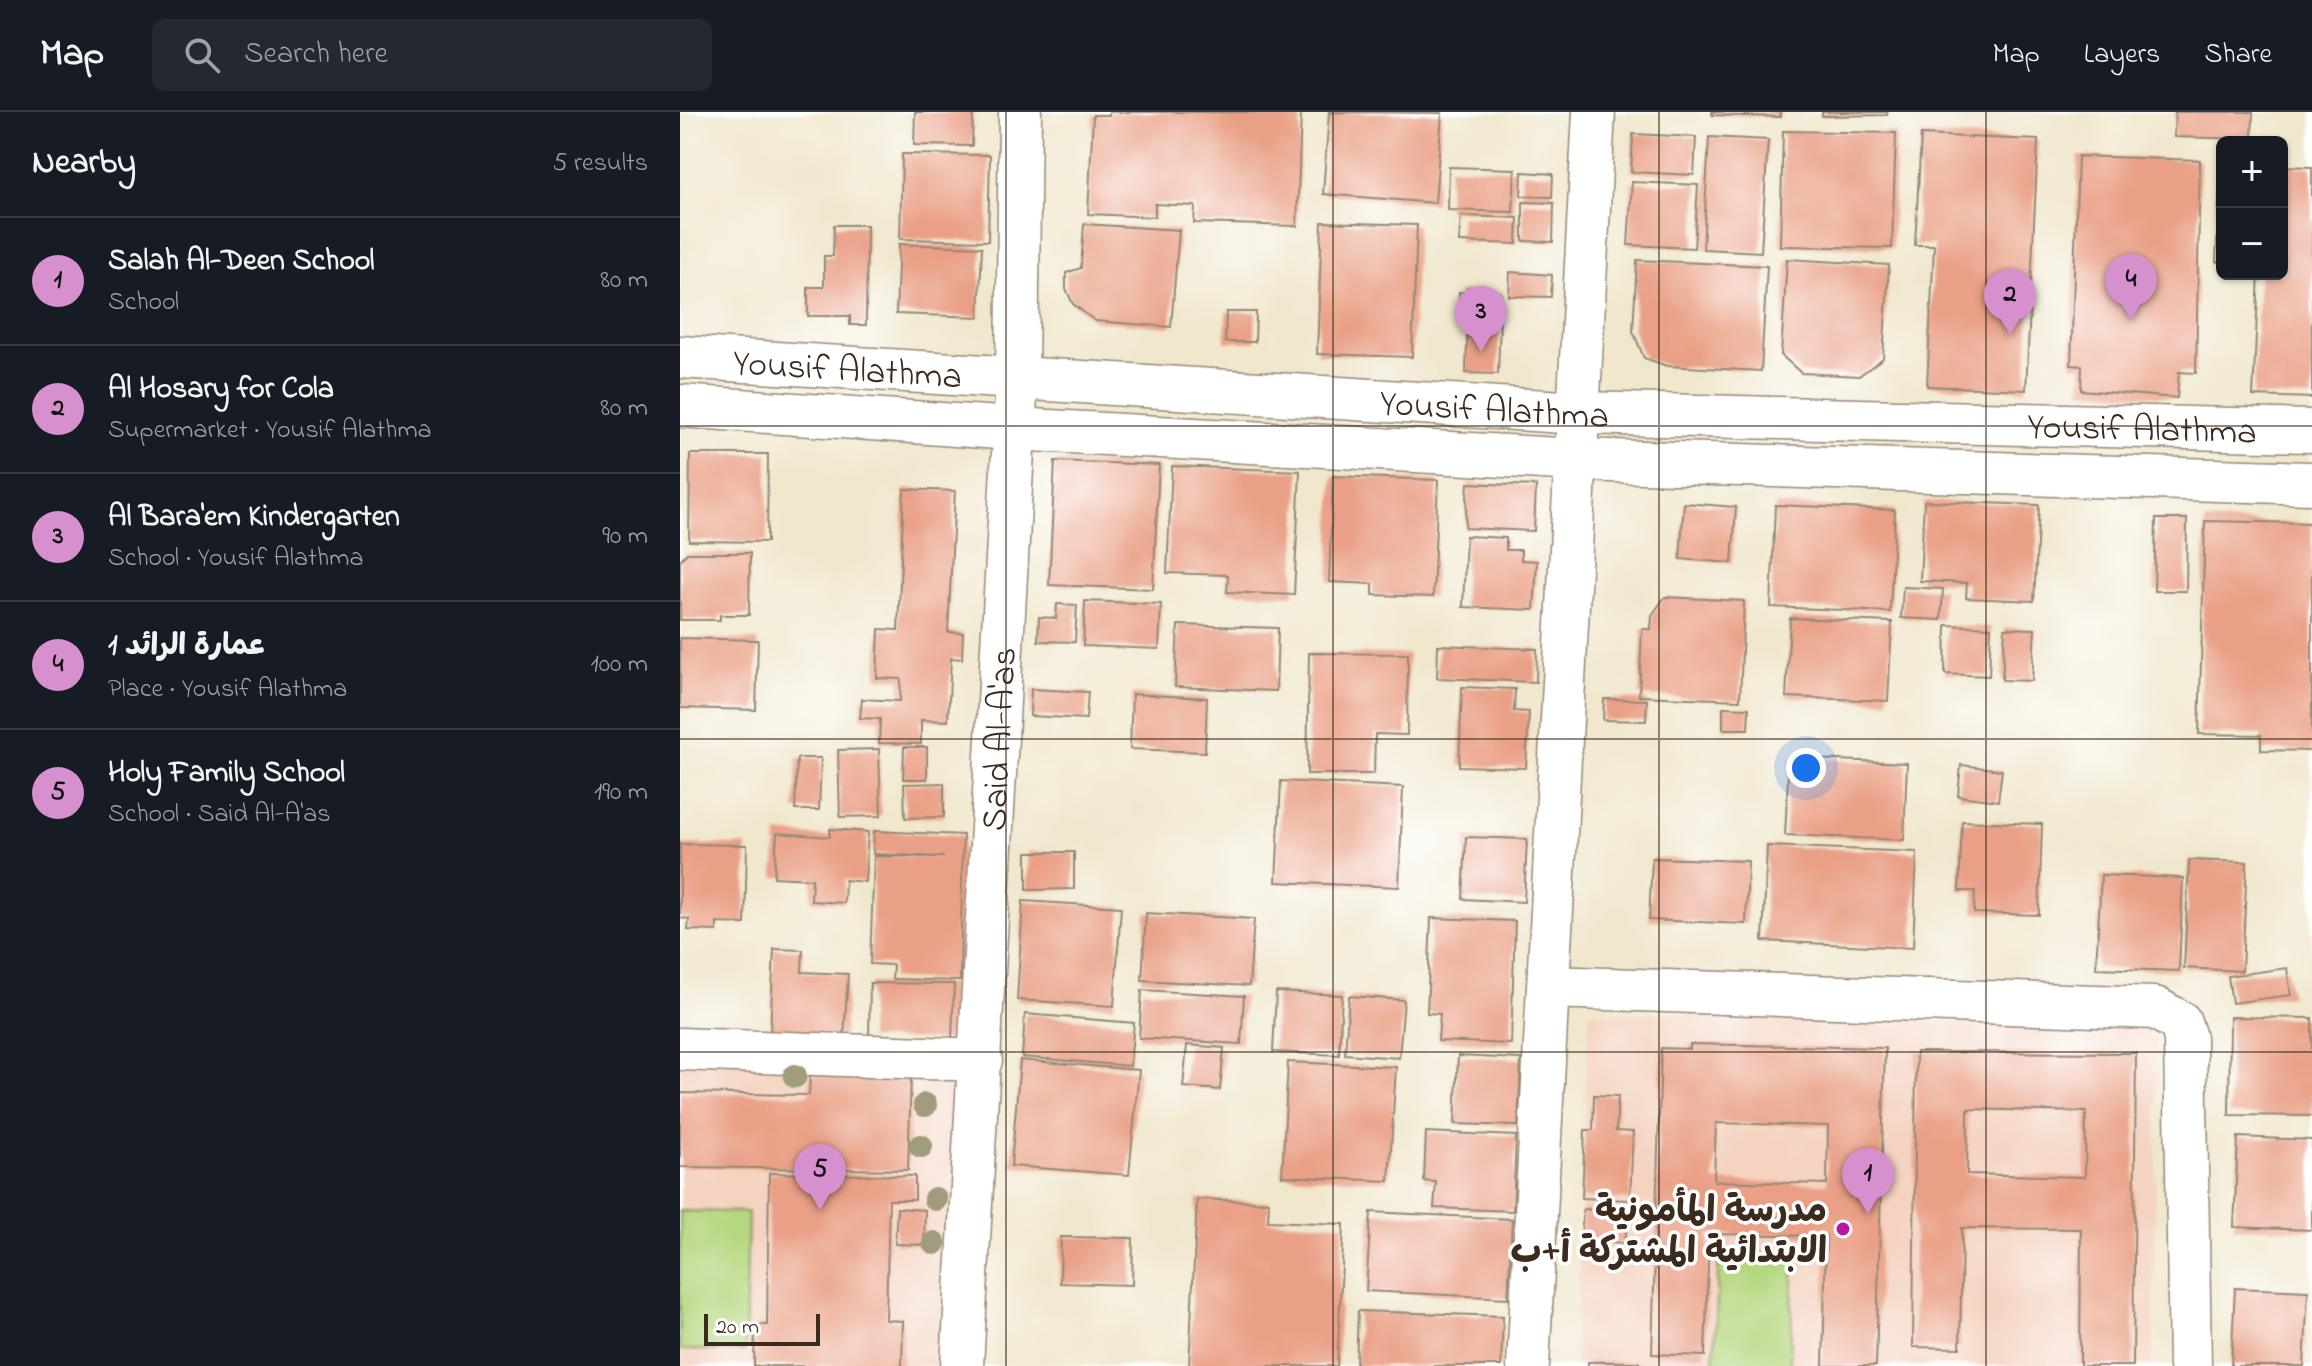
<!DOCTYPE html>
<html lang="en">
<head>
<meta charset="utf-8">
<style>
	:root { --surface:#171b24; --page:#242831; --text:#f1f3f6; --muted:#9ea1a6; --line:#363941; --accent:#d690ce }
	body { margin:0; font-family:"Indie Flower","Playpen Sans Arabic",sans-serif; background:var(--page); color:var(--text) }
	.controls { position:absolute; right:24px; top:24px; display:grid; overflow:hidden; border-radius:12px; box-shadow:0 2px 6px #0004 }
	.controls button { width:72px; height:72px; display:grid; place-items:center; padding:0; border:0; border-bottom:2px solid var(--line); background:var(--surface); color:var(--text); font:40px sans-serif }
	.scale { position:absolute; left:24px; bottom:20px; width:116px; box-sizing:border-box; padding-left:8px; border:4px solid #3b2a1e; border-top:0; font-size:22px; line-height:28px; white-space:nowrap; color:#3b2a1e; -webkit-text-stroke:6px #fff; paint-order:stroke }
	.you { position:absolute; left:1126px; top:656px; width:28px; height:28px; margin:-20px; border:6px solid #fff; border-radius:50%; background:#1a73e8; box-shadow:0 0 0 12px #1a73e833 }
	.badge { display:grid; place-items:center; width:52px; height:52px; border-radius:50%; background:var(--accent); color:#111; font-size:26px; font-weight:700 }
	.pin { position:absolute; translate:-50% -66px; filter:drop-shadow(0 2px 4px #0008) }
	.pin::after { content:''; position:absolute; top:42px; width:28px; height:24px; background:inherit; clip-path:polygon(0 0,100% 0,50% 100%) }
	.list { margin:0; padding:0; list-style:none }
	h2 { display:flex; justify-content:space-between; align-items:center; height:104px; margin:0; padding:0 32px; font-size:34px }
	h2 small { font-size:26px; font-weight:400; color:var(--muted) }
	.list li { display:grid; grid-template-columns:52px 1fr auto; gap:24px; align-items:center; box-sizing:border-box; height:128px; padding:0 32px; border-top:2px solid var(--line) }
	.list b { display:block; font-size:30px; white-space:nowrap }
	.list p { margin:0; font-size:26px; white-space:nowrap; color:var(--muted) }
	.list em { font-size:26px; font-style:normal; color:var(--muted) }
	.icon { flex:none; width:44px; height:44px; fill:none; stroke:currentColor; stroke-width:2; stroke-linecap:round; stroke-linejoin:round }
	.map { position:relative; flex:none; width:1632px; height:1254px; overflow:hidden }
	header { display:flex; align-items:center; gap:48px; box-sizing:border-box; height:112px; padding:0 40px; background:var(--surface); border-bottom:2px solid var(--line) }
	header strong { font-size:38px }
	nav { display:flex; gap:44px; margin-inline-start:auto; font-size:28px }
	.search { width:560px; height:72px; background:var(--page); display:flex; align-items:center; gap:20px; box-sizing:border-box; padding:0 28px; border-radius:12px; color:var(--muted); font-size:30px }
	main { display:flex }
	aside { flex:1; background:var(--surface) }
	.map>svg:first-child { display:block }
	.built { fill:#f4d3c0 }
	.green { fill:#b5d77f; stroke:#78804e; stroke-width:2 }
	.building { fill:#eaa086; fill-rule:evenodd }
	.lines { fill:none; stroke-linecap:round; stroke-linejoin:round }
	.minor-casing { stroke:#968876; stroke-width:45 }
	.minor { stroke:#fff; stroke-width:42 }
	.tree { fill:#a19c7d }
	.grid { fill:none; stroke:#3b2a1e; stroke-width:2; stroke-opacity:0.55 }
	.poi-dot { fill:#b5179e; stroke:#fff; stroke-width:3 }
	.labels { text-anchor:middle; stroke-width:7; stroke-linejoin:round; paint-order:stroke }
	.street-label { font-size:36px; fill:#3b2a1e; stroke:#fff }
	.poi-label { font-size:36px; font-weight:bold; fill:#3b2a1e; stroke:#fff; text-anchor:end }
</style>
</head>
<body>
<header>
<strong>Map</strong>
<div class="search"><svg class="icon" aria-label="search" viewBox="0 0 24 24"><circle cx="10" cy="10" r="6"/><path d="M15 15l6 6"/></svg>Search here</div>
<nav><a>Map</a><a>Layers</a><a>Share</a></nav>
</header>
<main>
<aside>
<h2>Nearby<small>5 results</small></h2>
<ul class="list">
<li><span class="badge">1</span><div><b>Salah Al-Deen School</b><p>School</p></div><em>80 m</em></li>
<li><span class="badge">2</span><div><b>Al Hosary for Cola</b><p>Supermarket · Yousif Alathma</p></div><em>80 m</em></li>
<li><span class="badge">3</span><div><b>Al Bara'em Kindergarten</b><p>School · Yousif Alathma</p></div><em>90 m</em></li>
<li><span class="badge">4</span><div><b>عمارة الرائد 1</b><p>Place · Yousif Alathma</p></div><em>100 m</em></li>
<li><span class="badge">5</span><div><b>Holy Family School</b><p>School · Said Al-A'as</p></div><em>190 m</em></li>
</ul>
</aside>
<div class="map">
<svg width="1632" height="1254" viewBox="0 0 1632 1254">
	<rect width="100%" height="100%" fill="#fff"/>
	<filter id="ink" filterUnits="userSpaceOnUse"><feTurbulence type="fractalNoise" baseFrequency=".0125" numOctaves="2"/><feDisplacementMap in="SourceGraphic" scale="16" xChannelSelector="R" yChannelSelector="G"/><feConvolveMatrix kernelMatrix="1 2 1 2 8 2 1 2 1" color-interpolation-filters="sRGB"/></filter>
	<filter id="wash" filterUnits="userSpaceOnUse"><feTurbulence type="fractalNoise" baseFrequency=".006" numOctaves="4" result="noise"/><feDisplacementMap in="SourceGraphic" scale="32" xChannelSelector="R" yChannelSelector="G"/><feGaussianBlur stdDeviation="1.8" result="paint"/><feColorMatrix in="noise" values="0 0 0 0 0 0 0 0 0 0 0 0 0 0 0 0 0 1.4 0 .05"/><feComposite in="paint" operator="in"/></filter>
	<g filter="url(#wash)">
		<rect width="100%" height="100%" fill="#f0e7cd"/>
		<path class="built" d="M 909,900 L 1454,914 L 1475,928 L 1478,949 L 1472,1254 L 895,1254 Z
			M 0,934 L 286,943 L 274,1254 L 0,1254 Z"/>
		<path class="green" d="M 0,1099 L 68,1100 L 65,1239 L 0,1238 Z
			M 1039,1140 L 1114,1142 L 1110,1254 L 1034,1254 Z"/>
		<g id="blocks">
			<path class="building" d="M 235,0 L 293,0 L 292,34 L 234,33 Z
				M 429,0 L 621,0 L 617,114 L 514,111 L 515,94 L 475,92 L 475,105 L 408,102 L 413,3 L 429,3 Z
				M 649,0 L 762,1 L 755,91 L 643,82 Z
				M 1032,0 L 1100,0 L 1100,5 L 1032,3 Z
				M 1142,0 L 1207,0 L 1207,3 L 1142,4 Z
				M 1495,0 L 1573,0 L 1572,27 L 1494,25 Z
				M 1103,19 L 1216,21 L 1212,136 L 1100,134 Z
				M 953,22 L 1016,25 L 1014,63 L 951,60 Z
				M 1241,23 L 1358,28 L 1346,278 L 1247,274 L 1254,133 L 1235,133 Z
				M 1029,25 L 1088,28 L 1081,140 L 1023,137 Z
				M 222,42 L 310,43 L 308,129 L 220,127 Z
				M 1398,44 L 1520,48 L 1516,261 L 1499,260 L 1497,286 L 1401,278 L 1402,254 L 1391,253 Z
				M 1602,54 L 1632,55 L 1632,286 L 1573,284 L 1579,162 L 1602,162 Z
				M 769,55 L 835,57 L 833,100 L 768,98 Z
				M 842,60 L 873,62 L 872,85 L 841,84 Z
				M 1540,65 L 1542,65 L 1542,150 L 1536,150 Z
				M 952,70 L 1018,73 L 1014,136 L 948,133 Z
				M 843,90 L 874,91 L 873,130 L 843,129 Z
				M 781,104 L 838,106 L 837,132 L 779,130 Z
				M 642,110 L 737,113 L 732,245 L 637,242 Z
				M 404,112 L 499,118 L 491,215 L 415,209 L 393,192 L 386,177 L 386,161 L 401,156 Z
				M 154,113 L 187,113 L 186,213 L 170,213 L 170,204 L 128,204 L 128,175 L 144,175 L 144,144 L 153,144 Z
				M 219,132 L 302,135 L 299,205 L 216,202 Z
				M 1107,147 L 1209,153 L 1203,246 L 1179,264 L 1121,261 L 1101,243 Z
				M 957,148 L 1087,154 L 1081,259 L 987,254 L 964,246 L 953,219 Z
				M 830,160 L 872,163 L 871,185 L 829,184 Z
				M 779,180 L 821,181 L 818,262 L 786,261 L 788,197 L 779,197 Z
				M 546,200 L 576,200 L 575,230 L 545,230 Z
				M 10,342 L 88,342 L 87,430 L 9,429 Z
				M 375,349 L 479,353 L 473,477 L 369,473 Z
				M 492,354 L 620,359 L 614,483 L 547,480 L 548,463 L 487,461 Z
				M 653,364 L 758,368 L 753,485 L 693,483 L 693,472 L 649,470 Z
				M 788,371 L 856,374 L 854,419 L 785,416 Z
				M 224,377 L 275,379 L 268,520 L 283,521 L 282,547 L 271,546 L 268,609 L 241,608 L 241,632 L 199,631 L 200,607 L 180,606 L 182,587 L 220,589 L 221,567 L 197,566 L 199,517 L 218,518 Z
				M 1244,389 L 1359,393 L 1354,489 L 1286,486 L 1287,471 L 1240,469 Z
				M 1004,391 L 1056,395 L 1052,451 L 1000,447 Z
				M 1095,393 L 1215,398 L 1210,500 L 1091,495 Z
				M 1476,407 L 1507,407 L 1506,479 L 1474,479 Z
				M 1525,409 L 1632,411 L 1632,639 L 1581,638 L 1581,623 L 1519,622 Z
				M 786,424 L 826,426 L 826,438 L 841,438 L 841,448 L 857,449 L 854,498 L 783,495 Z
				M 7,441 L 70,441 L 69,503 L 40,503 L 40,508 L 0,508 L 0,448 Z
				M 1223,475 L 1263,477 L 1261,508 L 1221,506 Z
				M 985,485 L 1064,489 L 1060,588 L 959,584 L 962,517 L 971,517 L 972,503 Z
				M 405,489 L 481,492 L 479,537 L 403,534 Z
				M 377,492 L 397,493 L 395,530 L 358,529 L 359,505 L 376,506 Z
				M 1110,506 L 1212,510 L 1208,589 L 1106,585 Z
				M 498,513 L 598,516 L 596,579 L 495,575 Z
				M 1266,513 L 1311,515 L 1309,564 L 1265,562 Z
				M 1325,516 L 1355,517 L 1352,569 L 1322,568 Z
				M 0,526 L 78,528 L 76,598 L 0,596 Z
				M 758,533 L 857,537 L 856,570 L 757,566 Z
				M 629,541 L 728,542 L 727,623 L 695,622 L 694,662 L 627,662 Z
				M 782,575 L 835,577 L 834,599 L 849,600 L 846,656 L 779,654 Z
				M 351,577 L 408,580 L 406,607 L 350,604 Z
				M 452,582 L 527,586 L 525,640 L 450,637 Z
				M 924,587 L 967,588 L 966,609 L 923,608 Z
				M 1043,595 L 1069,596 L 1068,617 L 1043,617 Z
				M 224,635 L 247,635 L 247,667 L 223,667 Z
				M 199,637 L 201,704 L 160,705 L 158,638 Z
				M 117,646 L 141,646 L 139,698 L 115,698 Z
				M 1109,646 L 1227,651 L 1224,728 L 1105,723 Z
				M 1281,653 L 1322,658 L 1318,689 L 1278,684 Z
				M 601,669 L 723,675 L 719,775 L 596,770 Z
				M 264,671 L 264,705 L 225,706 L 224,672 Z
				M 1282,709 L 1362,712 L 1359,803 L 1294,801 L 1295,779 L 1279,779 Z
				M 150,717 L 188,720 L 185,770 L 165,768 L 164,791 L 131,789 L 132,767 L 94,765 L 97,721 L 150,725 Z
				M 194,719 L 283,723 L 280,869 L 212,867 L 213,853 L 190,852 L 194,744 L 264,745 L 193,742 Z
				M 786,725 L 847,727 L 844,790 L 783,787 Z
				M 0,732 L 67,733 L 65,812 L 37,811 L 37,819 L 8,818 L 9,807 L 0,806 Z
				M 1087,734 L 1237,740 L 1233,836 L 1083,829 Z
				M 347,740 L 394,740 L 394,777 L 347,778 Z
				M 972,746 L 1068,749 L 1066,812 L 969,808 Z
				M 1509,748 L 1567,750 L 1562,859 L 1504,856 Z
				M 1421,763 L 1503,766 L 1499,859 L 1416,856 Z
				M 343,789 L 441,795 L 434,894 L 337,888 Z
				M 466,801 L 574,807 L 569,874 L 462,868 Z
				M 751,806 L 835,809 L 831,932 L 758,929 L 760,902 L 747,901 Z
				M 94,837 L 123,838 L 122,860 L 168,862 L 164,925 L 90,921 Z
				M 1607,856 L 1611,883 L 1552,891 L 1548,864 Z
				M 190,871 L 274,872 L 272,928 L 189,927 Z
				M 462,878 L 564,884 L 561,932 L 459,926 Z
				M 596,880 L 662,883 L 659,943 L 593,940 Z
				M 669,884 L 724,888 L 719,946 L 665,942 Z
				M 345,902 L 454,911 L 450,954 L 342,945 Z
				M 1550,905 L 1632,906 L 1632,1004 L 1549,1003 Z
				M 1010,932 L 1205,936 L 1196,1254 L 1143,1254 L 1146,1124 L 1029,1122 L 1025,1244 L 972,1242 L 981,936 L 1010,937 ZM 1036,1011 L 1148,1014 L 1147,1072 L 1034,1069 Z
				M 507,933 L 544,936 L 540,978 L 503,975 Z
				M 1236,940 L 1456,941 L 1453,1254 L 1400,1254 L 1401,1117 L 1282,1116 L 1280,1236 L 1233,1235 ZM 1288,997 L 1406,1000 L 1405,1065 L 1287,1062 Z
				M 778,944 L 841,947 L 838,1014 L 775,1012 Z
				M 340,948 L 459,958 L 449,1063 L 331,1054 Z
				M 608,950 L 716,955 L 709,1069 L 602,1064 Z
				M 130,963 L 231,965 L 228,1058 L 0,1055 L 0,981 L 129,983 Z
				M 914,983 L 938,984 L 936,1019 L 953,1020 L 950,1088 L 902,1086 L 905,1018 L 913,1018 Z
				M 746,1020 L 836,1024 L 833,1099 L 754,1096 L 756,1070 L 744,1069 Z
				M 1558,1025 L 1632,1028 L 1632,1118 L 1554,1115 Z
				M 89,1061 L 235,1064 L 235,1088 L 209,1088 L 206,1208 L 223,1209 L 222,1254 L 74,1254 L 75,1213 L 87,1213 Z
				M 517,1087 L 589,1090 L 588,1109 L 664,1112 L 657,1254 L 509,1254 Z
				M 217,1096 L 245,1098 L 244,1133 L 215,1132 Z
				M 903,1097 L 948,1101 L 945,1131 L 901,1128 Z
				M 691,1100 L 832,1107 L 828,1186 L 686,1179 Z
				M 381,1125 L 453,1126 L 452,1173 L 380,1171 Z
				M 1555,1176 L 1628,1179 L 1624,1254 L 1551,1254 Z
				M 678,1199 L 823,1204 L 821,1254 L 676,1254 Z
				M 908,1250 L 959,1250 L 959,1254 L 908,1254 Z"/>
		</g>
	</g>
	<g filter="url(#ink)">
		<use href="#blocks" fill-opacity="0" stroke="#968876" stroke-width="2"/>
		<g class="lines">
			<defs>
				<g id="minor">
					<path id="s1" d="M 0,245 L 900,301 L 1632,319"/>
					<path d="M 0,294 L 334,317 L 898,348 L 1632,371"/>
					<path d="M 869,875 L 1475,896 L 1500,910 L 1505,926 L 1510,1254"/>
					<path d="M 0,937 L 301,948"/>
					<path id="s2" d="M 282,1254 L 337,267 L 340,0"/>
					<path d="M 848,1254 L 914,0"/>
				</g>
			</defs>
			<use href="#minor" class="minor-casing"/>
			<use href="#minor" class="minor"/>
		</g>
		<g class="tree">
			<circle cx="115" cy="964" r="12"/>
			<circle cx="245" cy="993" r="12"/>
			<circle cx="241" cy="1034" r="12"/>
			<circle cx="255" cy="1087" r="12"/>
			<circle cx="254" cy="1131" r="12"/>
		</g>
	</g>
	<path class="grid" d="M 326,0 L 326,1254M 653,0 L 653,1254M 979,0 L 979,1254M 1306,0 L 1306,1254M 0,314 L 1632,314M 0,627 L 1632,627M 0,940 L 1632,940"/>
	<circle class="poi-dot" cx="1163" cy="1117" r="8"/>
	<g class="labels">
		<g class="street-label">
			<text dy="13" stroke="none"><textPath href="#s1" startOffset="168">Yousif Alathma</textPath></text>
			<text dy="13" stroke="none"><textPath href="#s1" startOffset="816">Yousif Alathma</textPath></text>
			<text dy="13" stroke="none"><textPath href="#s1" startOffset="1464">Yousif Alathma</textPath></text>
			<text dy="13" stroke="none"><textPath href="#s2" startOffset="628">Said Al-A'as</textPath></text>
		</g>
		<g class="poi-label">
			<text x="1147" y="1109">مدرسة المأمونية<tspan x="1147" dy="41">الابتدائية المشتركة أ+ب</tspan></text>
		</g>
	</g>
</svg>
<div class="controls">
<button>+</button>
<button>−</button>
</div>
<div class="scale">20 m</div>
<div class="you"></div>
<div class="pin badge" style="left:1188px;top:1102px">1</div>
<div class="pin badge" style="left:1330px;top:223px">2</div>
<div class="pin badge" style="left:801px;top:240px">3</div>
<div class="pin badge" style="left:1451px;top:208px">4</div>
<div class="pin badge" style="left:140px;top:1098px">5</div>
</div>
</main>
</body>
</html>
